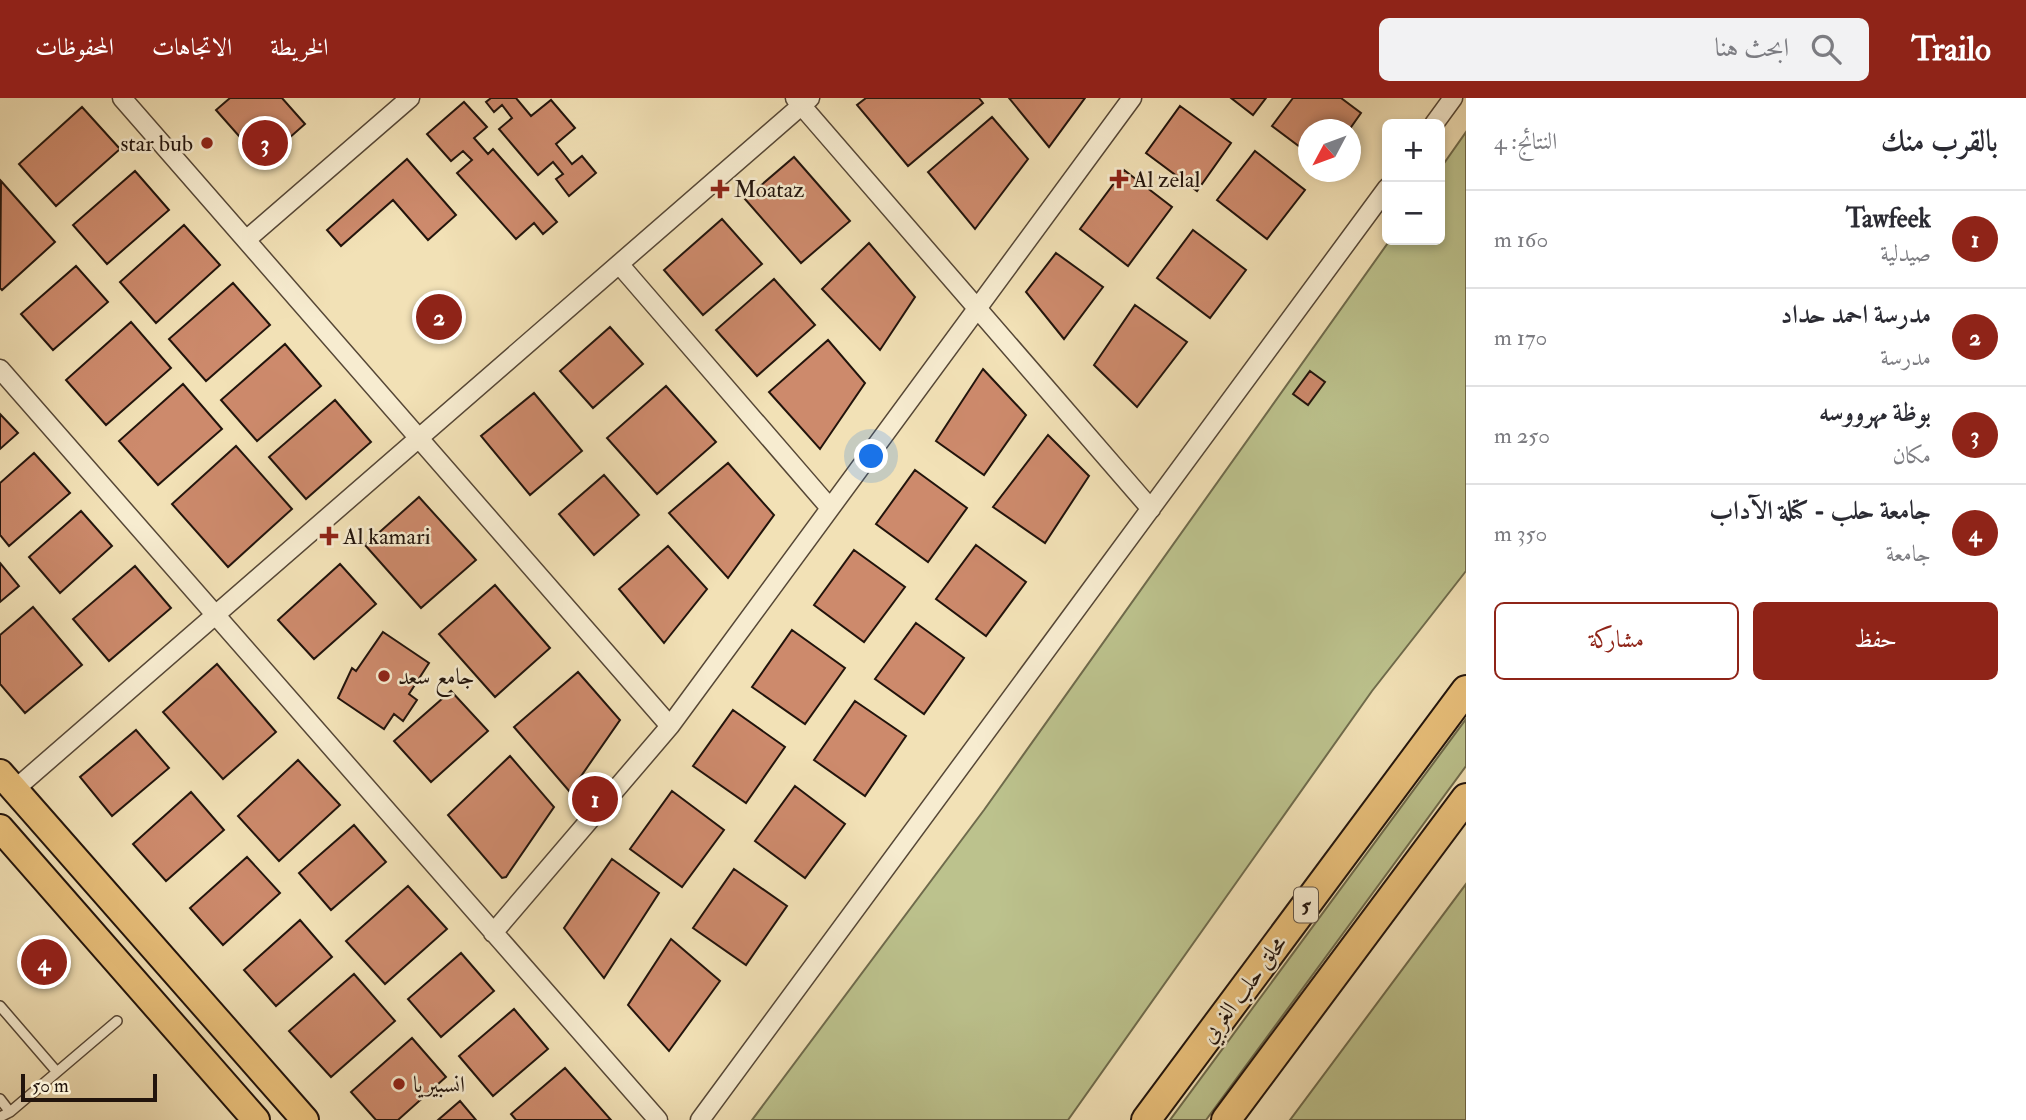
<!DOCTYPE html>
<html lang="ar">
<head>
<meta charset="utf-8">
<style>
	:root { --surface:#fff; --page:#f2f2f3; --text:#2b2b33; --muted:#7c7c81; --line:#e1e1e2; --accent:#8f2418 }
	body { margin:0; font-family:"IM FELL Double Pica",Amiri,serif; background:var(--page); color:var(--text); direction:rtl }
	.controls { position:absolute; right:21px; top:21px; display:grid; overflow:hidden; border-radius:10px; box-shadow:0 4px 10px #0003 }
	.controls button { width:63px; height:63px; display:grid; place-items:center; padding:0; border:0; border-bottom:2px solid var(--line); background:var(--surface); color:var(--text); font:35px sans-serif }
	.compass { position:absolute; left:1298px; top:21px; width:63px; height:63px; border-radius:50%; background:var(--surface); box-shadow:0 4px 10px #0003; rotate:229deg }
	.scale { position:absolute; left:21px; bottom:18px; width:136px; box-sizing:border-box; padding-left:7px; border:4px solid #22140c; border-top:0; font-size:19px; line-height:24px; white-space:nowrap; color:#22140c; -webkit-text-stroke:5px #f7ecd0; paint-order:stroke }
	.you { position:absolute; left:872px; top:359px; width:24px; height:24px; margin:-18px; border:5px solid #fff; border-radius:50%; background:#1a73e8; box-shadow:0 0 0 10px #1a73e833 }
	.badge { display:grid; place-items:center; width:46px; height:46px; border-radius:50%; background:var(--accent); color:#fff; font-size:23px; font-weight:700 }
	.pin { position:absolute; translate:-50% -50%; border:4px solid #fff; box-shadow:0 2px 7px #0006 }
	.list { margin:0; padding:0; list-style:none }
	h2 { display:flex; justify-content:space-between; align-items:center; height:91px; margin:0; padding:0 28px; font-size:30px }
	h2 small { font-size:23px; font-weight:400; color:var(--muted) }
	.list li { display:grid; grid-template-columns:46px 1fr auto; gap:21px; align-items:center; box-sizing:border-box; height:98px; padding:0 28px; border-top:2px solid var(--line) }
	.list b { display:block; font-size:26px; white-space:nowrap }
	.list p { margin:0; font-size:23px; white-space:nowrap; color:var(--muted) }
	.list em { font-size:23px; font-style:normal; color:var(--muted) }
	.actions { display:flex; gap:14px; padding:21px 28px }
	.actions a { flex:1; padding:16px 0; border:2px solid var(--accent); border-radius:10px; text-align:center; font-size:24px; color:var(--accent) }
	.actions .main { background:var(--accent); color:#fff }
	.icon { flex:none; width:38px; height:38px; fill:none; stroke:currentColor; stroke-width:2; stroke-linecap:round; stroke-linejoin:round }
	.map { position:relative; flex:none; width:1466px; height:1022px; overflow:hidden; direction:ltr }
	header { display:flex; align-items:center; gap:42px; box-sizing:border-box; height:98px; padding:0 35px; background:var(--accent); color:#fff }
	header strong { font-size:33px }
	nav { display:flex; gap:38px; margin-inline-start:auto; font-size:24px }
	.search { width:490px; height:63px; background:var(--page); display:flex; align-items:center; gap:18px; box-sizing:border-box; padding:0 24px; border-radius:10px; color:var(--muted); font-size:26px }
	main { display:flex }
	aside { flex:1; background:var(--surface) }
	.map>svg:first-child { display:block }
	.green { fill:#bcc28d; stroke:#6f6b4c; stroke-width:2 }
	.building { fill:#cd8a6c; stroke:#22140c; stroke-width:2 }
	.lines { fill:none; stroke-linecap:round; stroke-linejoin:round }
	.service-casing { stroke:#564736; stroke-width:12 }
	.minor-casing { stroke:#564736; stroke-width:21 }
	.primary-casing { stroke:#22140c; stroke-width:30 }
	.trunk-casing { stroke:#22140c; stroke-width:32 }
	.service { stroke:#f7ecd0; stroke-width:9 }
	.minor { stroke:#f7ecd0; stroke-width:18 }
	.primary { stroke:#e9c07b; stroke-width:26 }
	.trunk { stroke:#e9c07b; stroke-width:28 }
	.poi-dot { fill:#8f2418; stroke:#f7ecd0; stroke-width:2.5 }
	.labels { text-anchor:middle; stroke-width:5; stroke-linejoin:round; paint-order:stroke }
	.shield { fill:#f7ecd0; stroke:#625547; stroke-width:2 }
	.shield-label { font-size:21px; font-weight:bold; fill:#22140c }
	.poi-label { font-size:23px; fill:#22140c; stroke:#f7ecd0; text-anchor:start }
	.street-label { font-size:23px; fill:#22140c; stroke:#f7ecd0 }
</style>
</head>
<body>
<header>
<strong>Trailo</strong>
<div class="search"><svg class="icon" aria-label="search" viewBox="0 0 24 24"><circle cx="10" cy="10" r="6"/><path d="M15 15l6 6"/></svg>ابحث هنا</div>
<nav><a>الخريطة</a><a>الاتجاهات</a><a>المحفوظات</a></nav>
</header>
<main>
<aside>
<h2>بالقرب منك<small>النتائج: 4</small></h2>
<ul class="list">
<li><span class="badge">1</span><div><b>Tawfeek</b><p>صيدلية</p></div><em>160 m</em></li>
<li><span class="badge">2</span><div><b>مدرسة احمد حداد</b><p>مدرسة</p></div><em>170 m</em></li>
<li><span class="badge">3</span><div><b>بوظة مهرووسه</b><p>مكان</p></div><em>250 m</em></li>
<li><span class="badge">4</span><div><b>جامعة حلب - كتلة الآداب</b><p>جامعة</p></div><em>350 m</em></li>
</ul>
<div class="actions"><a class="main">حفظ</a><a>مشاركة</a></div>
</aside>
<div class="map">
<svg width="1466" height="1022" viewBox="0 0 1466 1022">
	<rect width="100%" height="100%" fill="#f2e1b6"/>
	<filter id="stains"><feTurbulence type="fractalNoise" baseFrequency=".00286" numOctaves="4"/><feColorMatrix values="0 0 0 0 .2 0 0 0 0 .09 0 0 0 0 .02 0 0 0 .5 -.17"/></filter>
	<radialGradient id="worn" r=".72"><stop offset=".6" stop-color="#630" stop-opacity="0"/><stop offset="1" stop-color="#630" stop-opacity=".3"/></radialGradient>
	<path class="green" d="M 1466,34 L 1466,473 L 1372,593 L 1068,1022 L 752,1022 L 984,712 L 1390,142 L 1440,142 L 1440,71 Z
		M 1466,621 L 1466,668 L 1206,1022 L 1170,1022 Z
		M 1466,786 L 1466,1022 L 1290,1022 Z"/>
	<path class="building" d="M 230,0 L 282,0 L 305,26 L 262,64 L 216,12 Z
		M 491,0 L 516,0 L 531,18 L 551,2 L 575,30 L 556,46 L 572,66 L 582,58 L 596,75 L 569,98 L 556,81 L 563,76 L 553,64 L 538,77 L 499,31 L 512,20 L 502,7 L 494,14 L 486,4 Z
		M 866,0 L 979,0 L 983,5 L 908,68 L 857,7 Z
		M 1009,0 L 1085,0 L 1049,49 Z
		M 1231,0 L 1266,0 L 1253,17 Z
		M 1293,0 L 1341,0 L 1361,15 L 1349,32 L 1308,32 L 1308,55 L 1272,28 Z
		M 464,4 L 487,29 L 474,40 L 488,56 L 493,51 L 557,124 L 543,136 L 534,125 L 516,141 L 457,75 L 472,62 L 463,53 L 451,63 L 427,36 Z
		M 1180,8 L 1231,45 L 1197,93 L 1146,55 Z
		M 82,9 L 120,51 L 56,108 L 19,66 Z
		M 992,19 L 1028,61 L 975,131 L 928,74 Z
		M 1255,53 L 1305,92 L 1267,141 L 1217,102 Z
		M 794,59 L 850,123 L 801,165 L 745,101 Z
		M 407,61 L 456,117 L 428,142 L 393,102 L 341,148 L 327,132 Z
		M 1124,72 L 1172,109 L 1128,168 L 1080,131 Z
		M 135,73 L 169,112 L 107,166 L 73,127 Z
		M 1,83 L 55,144 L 2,192 L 0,190 Z
		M 722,121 L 762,166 L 703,217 L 664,172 Z
		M 184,127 L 220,167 L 156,225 L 120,184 Z
		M 1193,132 L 1246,172 L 1210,220 L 1157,180 Z
		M 869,145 L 915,199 L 880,252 L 822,191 Z
		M 1056,155 L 1103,189 L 1064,241 L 1026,194 Z
		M 76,168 L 108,204 L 53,252 L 21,216 Z
		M 774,181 L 815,227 L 757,278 L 716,232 Z
		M 233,185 L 270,227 L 206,283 L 169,241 Z
		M 1135,207 L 1187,244 L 1137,309 L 1094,267 Z
		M 131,224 L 171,270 L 106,327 L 66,282 Z
		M 610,229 L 643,266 L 593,310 L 560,273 Z
		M 828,242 L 865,285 L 820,351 L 769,294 Z
		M 285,246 L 321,288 L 257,343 L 221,302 Z
		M 983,271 L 1026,317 L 984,377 L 936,343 Z
		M 1310,273 L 1325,284 L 1308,307 L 1293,296 Z
		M 183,286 L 222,331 L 158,387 L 119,343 Z
		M 666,288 L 716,344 L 657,396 L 607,340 Z
		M 534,295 L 582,353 L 530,397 L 481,338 Z
		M 335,302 L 371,344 L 306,401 L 269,359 Z
		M 0,316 L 18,335 L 0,351 Z
		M 1048,337 L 1089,378 L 1045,445 L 993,409 Z
		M 236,348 L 292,411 L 228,469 L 172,406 Z
		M 34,355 L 70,395 L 9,448 L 0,437 L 0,385 Z
		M 728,365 L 774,417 L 728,480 L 669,415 Z
		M 915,372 L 967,410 L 928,464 L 876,426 Z
		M 604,377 L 639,417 L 594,457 L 559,416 Z
		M 419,399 L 476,462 L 421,510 L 365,447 Z
		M 81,413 L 112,448 L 60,495 L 29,459 Z
		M 976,447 L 1026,484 L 986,538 L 936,501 Z
		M 668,448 L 707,491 L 664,545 L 619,491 Z
		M 854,452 L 905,489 L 864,544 L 814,507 Z
		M 0,465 L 19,488 L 0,504 Z
		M 340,466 L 376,506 L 314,561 L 278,522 Z
		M 135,468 L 171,510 L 109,563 L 73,521 Z
		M 495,487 L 550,550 L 495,599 L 439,536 Z
		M 33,509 L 82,567 L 25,615 L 0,586 L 0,537 Z
		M 916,525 L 964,560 L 924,616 L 875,581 Z
		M 792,532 L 845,570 L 805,626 L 752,589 Z
		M 383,534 L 429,565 L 409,596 L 417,602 L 403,623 L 394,616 L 384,631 L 338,600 L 352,570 L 356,573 Z
		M 217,566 L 276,634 L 223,681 L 163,614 Z
		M 578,574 L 620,622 L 570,694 L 514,629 Z
		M 451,593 L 488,633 L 431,684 L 394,643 Z
		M 855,603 L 906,638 L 865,698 L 814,662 Z
		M 733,612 L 785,649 L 746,705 L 693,668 Z
		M 136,632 L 169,670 L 112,718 L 80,679 Z
		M 510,658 L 554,709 L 506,779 L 502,780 L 448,717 Z
		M 298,662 L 340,707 L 279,763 L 238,718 Z
		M 795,688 L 845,726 L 805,780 L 755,743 Z
		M 672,693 L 724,732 L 682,789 L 630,751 Z
		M 191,694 L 224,732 L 166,783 L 133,746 Z
		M 354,727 L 386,764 L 331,812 L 299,775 Z
		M 247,759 L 280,795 L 223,847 L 190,810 Z
		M 612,761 L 659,795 L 604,880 L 564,830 Z
		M 734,771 L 787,808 L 746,867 L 693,830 Z
		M 408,788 L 447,831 L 385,886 L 346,843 Z
		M 300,822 L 332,859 L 276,908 L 244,872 Z
		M 671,841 L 720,883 L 669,953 L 628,907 Z
		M 461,855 L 494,893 L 441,939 L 408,901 Z
		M 354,876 L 395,923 L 331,979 L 289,933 Z
		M 514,911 L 548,951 L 493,998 L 459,958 Z
		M 412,940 L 446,979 L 398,1022 L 376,1022 L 351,994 Z
		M 565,970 L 611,1022 L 516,1022 L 511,1016 Z
		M 460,1003 L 476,1022 L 438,1022 Z"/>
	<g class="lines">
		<defs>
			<path id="service" d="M 0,908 L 57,974
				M 0,1001 L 10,1014
				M 0,1019 L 10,1014 L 117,923"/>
			<path id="minor" d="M 122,0 L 670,628
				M 795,0 L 1151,411
				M 1434,26 L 1453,0
				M 246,142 L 410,0
				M 619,166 L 830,410
				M 0,271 L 658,1022
				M 14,692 L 810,0
				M 493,835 L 670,628 L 1132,0
				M 700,1022 L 1387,90"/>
			<path id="primary" d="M 0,675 L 305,1022
				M 0,730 L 256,1022"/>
			<path id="trunk" d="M 1146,1022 L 1466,592
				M 1226,1022 L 1466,700"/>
		</defs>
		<use href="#service" class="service-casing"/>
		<use href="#minor" class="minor-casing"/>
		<use href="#primary" class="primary-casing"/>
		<use href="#trunk" class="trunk-casing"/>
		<use href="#service" class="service"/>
		<use href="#minor" class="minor"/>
		<use href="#primary" class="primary"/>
		<use href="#trunk" class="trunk"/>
	</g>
	<g class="poi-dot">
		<circle cx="207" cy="45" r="7"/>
		<path d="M1115.5 70.5h7v7h7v7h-7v7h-7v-7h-7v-7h7z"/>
		<path d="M716.5 80.5h7v7h7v7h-7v7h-7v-7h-7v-7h7z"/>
		<path d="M325.5 427.5h7v7h7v7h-7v7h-7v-7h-7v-7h7z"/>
		<circle cx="384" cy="578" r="7"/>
		<circle cx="399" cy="986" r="7"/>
	</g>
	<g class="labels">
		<rect class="shield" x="1294" y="789.5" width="24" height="35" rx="5"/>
		<g class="shield-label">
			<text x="1306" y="814">5</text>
		</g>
		<g class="poi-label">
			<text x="193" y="53" text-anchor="end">star bub</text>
			<text x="1133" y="89">Al zelal</text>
			<text x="734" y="99">Moataz</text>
			<text x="343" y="446">Al kamari</text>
			<text x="398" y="586">جامع سعد</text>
			<text x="413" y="994">انسبيريا</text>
		</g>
		<g class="street-label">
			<text transform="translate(1243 891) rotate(-53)" y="8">محلق حلب الغربي</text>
		</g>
	</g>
	<rect width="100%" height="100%" filter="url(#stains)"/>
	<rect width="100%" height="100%" fill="url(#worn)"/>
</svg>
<div class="controls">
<button>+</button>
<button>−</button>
</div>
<svg class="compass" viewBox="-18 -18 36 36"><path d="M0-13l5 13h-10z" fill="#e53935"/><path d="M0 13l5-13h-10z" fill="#7c7c81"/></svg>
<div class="scale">50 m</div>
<div class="you"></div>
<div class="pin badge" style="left:595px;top:701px">1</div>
<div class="pin badge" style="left:439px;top:219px">2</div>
<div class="pin badge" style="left:265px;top:45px">3</div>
<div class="pin badge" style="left:44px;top:864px">4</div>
</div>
</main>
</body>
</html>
